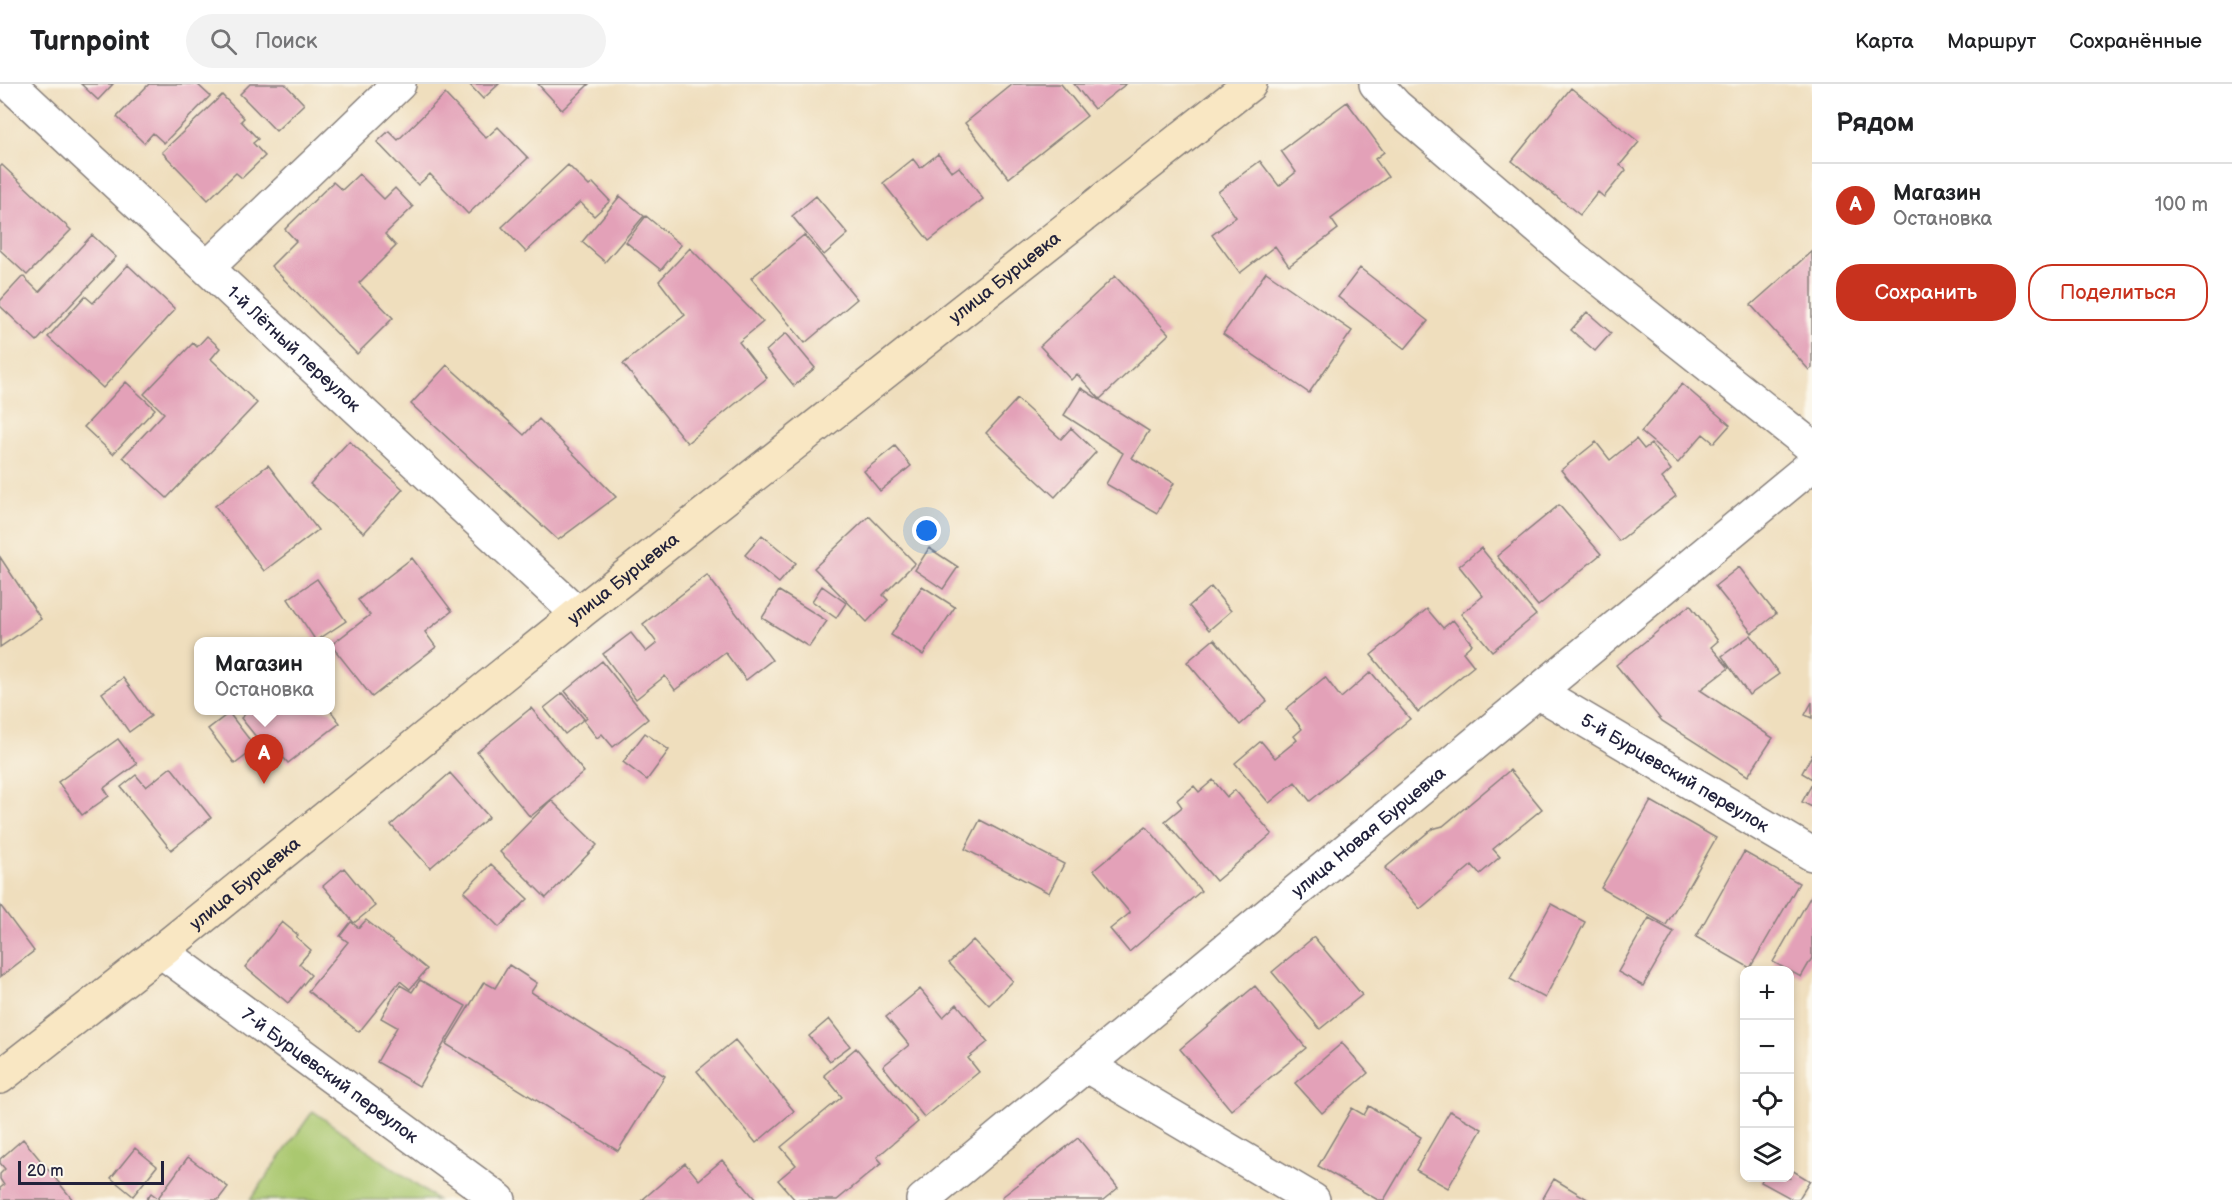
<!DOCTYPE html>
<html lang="ru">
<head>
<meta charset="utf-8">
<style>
	:root { --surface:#fff; --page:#f2f2f2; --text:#202124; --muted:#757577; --line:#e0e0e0; --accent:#c8321e }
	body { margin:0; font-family:"Balsamiq Sans",sans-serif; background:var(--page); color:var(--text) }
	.controls { position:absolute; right:18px; bottom:18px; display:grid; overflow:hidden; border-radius:12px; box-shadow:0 3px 9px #0003 }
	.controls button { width:54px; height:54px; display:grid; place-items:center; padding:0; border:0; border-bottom:2px solid var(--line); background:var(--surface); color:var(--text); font:30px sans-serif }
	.scale { position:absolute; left:18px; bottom:15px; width:146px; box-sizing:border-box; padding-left:6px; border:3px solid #22223b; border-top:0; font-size:16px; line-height:21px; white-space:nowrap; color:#22223b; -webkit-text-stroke:4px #fbf7ec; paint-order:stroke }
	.you { position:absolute; left:927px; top:447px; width:21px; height:21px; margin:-15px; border:4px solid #fff; border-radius:50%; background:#1a73e8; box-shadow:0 0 0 9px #1a73e833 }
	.badge { display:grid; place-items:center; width:39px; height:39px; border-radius:50%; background:var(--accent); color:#fff; font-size:20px; font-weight:700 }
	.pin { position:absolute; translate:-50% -50px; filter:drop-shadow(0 2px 3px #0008) }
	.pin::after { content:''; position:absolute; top:32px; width:21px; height:18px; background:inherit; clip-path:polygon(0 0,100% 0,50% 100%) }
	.popup { position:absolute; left:194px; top:553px; width:141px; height:78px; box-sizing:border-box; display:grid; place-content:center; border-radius:12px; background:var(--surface); filter:drop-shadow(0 2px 4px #0005); font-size:20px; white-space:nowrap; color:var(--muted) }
	.popup b { font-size:22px; color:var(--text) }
	.popup::after { content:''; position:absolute; left:50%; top:100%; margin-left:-12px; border:12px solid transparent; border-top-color:var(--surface) }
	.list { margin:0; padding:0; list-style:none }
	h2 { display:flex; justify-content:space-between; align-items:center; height:78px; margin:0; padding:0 24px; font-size:26px }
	h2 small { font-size:20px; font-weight:400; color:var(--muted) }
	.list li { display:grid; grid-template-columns:39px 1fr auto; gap:18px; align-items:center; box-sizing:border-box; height:84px; padding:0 24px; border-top:2px solid var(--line) }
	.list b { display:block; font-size:22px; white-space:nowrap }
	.list p { margin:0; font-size:20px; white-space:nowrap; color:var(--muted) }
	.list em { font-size:20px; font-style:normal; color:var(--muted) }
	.actions { display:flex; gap:12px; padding:18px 24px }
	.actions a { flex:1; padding:14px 0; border:2px solid var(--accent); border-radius:24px; text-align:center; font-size:21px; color:var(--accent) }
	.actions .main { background:var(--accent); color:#fff }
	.icon { flex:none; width:33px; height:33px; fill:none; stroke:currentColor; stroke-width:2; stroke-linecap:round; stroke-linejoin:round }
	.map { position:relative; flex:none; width:1812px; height:1116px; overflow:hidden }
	header { display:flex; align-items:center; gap:36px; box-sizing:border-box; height:84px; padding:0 30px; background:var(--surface); border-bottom:2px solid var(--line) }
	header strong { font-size:28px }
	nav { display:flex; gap:33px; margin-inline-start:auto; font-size:21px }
	.search { width:420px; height:54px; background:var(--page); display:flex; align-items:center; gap:15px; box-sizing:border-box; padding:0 21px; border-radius:33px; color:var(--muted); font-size:22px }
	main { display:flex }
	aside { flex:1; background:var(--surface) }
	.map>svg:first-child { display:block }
	.green { fill:#aac870; stroke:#667556; stroke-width:1.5 }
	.building { fill:#e3a1b8 }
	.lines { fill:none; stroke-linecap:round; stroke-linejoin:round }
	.street-casing { stroke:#88807c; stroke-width:36 }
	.secondary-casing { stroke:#88807c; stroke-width:36 }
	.street { stroke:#fff; stroke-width:33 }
	.secondary { stroke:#f9e7c3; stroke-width:33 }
	.labels { text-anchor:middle; stroke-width:6; stroke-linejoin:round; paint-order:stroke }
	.street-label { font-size:18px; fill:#22223b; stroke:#fbf7ec }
</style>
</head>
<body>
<header>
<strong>Turnpoint</strong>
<div class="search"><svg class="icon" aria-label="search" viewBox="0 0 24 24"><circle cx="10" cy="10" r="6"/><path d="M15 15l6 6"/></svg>Поиск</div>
<nav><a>Карта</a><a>Маршрут</a><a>Сохранённые</a></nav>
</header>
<main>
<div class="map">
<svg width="1812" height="1116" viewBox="0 0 1812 1116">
	<rect width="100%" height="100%" fill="#fbf7ec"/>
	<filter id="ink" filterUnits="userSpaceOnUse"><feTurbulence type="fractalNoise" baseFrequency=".0167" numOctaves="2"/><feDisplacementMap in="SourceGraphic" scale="12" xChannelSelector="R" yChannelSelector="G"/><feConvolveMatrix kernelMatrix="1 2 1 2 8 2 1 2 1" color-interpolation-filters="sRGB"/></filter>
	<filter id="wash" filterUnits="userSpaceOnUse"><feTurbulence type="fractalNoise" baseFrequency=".008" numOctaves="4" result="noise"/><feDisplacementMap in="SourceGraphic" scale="24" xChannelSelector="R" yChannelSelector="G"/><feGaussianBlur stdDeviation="1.35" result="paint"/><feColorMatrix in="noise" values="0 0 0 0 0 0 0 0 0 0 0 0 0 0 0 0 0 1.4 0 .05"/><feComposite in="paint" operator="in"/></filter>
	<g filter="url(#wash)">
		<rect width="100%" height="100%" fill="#efdebd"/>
		<path class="green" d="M 313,1027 L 437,1116 L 250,1116 Z"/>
		<g id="blocks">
			<path class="building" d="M 81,0 L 113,0 L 98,16 Z
				M 149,0 L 197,0 L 210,12 L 164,59 L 153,49 L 144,59 L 117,33 Z
				M 250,0 L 285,0 L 304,20 L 276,47 L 240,10 Z
				M 469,0 L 499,0 L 483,15 Z
				M 538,0 L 589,0 L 562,26 Z
				M 1013,0 L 1061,0 L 1087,32 L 1009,94 L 965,39 Z
				M 1074,0 L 1126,0 L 1094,25 Z
				M 1571,4 L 1639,58 L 1620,81 L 1626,86 L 1604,113 L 1598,108 L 1580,131 L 1512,77 Z
				M 445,10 L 486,54 L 498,43 L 528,74 L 468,130 L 430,90 L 418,101 L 377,58 L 389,47 L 398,56 Z
				M 222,11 L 244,34 L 241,37 L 258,55 L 253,59 L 265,72 L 242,94 L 236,89 L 208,116 L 162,68 Z
				M 1347,18 L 1384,68 L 1375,75 L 1388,93 L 1331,135 L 1338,145 L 1289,182 L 1275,162 L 1240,189 L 1212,151 L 1236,133 L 1218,108 L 1260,77 L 1279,102 L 1296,88 L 1281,67 Z
				M 938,70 L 952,88 L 959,83 L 983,115 L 929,157 L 883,99 L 913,75 L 920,84 Z
				M 2,81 L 71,146 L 27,191 L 0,166 L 0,83 Z
				M 568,81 L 589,102 L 593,99 L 610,117 L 594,132 L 580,118 L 526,168 L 502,143 Z
				M 359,90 L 384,115 L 395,104 L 413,123 L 385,150 L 396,162 L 359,199 L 393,234 L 357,270 L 271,182 L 296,157 L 285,145 L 333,98 L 342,106 Z
				M 620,112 L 644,132 L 605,178 L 582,158 Z
				M 816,112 L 848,150 L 824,171 L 792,132 Z
				M 646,132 L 681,161 L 661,186 L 626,158 Z
				M 92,151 L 116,173 L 37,257 L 0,222 L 0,217 L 23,192 L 39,208 Z
				M 804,151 L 857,215 L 805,259 L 751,194 Z
				M 690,164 L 763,238 L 739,258 L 767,294 L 687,359 L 623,280 L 685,231 L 659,197 Z
				M 1812,167 L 1812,284 L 1809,286 L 1751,221 Z
				M 128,181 L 175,225 L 103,304 L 48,253 L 85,212 L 93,219 Z
				M 1360,184 L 1428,237 L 1405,265 L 1338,213 Z
				M 1266,188 L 1352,247 L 1309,309 L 1223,250 Z
				M 1115,192 L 1169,250 L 1100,315 L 1077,290 L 1071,296 L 1040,262 Z
				M 1587,228 L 1611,249 L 1595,267 L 1571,246 Z
				M 786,249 L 815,284 L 794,302 L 766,267 Z
				M 207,252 L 220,264 L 211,275 L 257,319 L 167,414 L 123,373 L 164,329 L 144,310 L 193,259 L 197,263 Z
				M 447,281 L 524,351 L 539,335 L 616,413 L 558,456 L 411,320 Z
				M 126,298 L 155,325 L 113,370 L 84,343 Z
				M 1682,300 L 1730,341 L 1714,359 L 1703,350 L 1678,379 L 1641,348 Z
				M 1081,304 L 1149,347 L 1132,374 L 1174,399 L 1157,429 L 1106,400 L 1123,369 L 1064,331 Z
				M 1017,315 L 1061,355 L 1071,344 L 1096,368 L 1055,413 L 986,349 Z
				M 1636,355 L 1644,365 L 1651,360 L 1671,386 L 1662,394 L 1676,412 L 1619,457 L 1561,386 L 1596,358 L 1610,376 Z
				M 349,357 L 403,405 L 364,449 L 310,400 Z
				M 895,362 L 911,382 L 880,407 L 864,387 Z
				M 268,381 L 318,446 L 264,487 L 215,422 Z
				M 1559,421 L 1601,470 L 1538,522 L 1497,472 Z
				M 869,432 L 915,479 L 883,511 L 888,516 L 867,538 L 814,484 Z
				M 762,451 L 796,479 L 779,499 L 745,471 Z
				M 929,464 L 958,483 L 943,505 L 915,486 Z
				M 1481,464 L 1536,531 L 1492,567 L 1461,530 L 1483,512 L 1459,482 Z
				M 0,473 L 41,535 L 0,563 Z
				M 412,474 L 452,527 L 425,548 L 436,563 L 372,613 L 331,561 L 370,531 L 358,516 Z
				M 1739,483 L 1776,530 L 1752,549 L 1715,502 Z
				M 707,491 L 772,576 L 746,596 L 725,568 L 675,606 L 665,592 L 636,615 L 603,570 L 631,549 L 646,568 L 657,559 L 643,540 Z
				M 317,495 L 346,537 L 316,557 L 288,515 Z
				M 822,502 L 846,519 L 836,534 L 812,517 Z
				M 922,502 L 955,523 L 923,571 L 891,551 Z
				M 1211,503 L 1231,527 L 1209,546 L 1189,522 Z
				M 779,507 L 827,537 L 809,563 L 762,534 Z
				M 1690,521 L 1718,557 L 1711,563 L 1729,584 L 1700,606 L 1773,654 L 1748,692 L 1662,637 L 1616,581 Z
				M 1427,525 L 1443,544 L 1453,536 L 1472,560 L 1463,568 L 1474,582 L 1418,628 L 1371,571 Z
				M 1751,551 L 1779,590 L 1749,611 L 1722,572 Z
				M 1214,555 L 1267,617 L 1240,641 L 1187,578 Z
				M 602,577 L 648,635 L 613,663 L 602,650 L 597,654 L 584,637 L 587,634 L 565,607 Z
				M 1371,588 L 1410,635 L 1310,717 L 1295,698 L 1269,719 L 1235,679 L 1261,657 L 1275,674 L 1297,656 L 1294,652 L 1302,645 L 1286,625 L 1325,593 L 1341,614 Z
				M 123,594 L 151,632 L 129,648 L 102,609 Z
				M 563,609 L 584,635 L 565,650 L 544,624 Z
				M 1812,618 L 1812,634 L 1805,631 Z
				M 531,624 L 584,688 L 530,733 L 477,668 Z
				M 250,626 L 330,626 L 340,639 L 288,679 L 275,664 L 269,669 L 241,634 Z
				M 229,629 L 256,664 L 235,680 L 208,645 Z
				M 645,649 L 669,666 L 647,696 L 623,678 Z
				M 118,655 L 137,680 L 104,704 L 109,712 L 82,731 L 58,698 Z
				M 1812,671 L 1812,695 L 1802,689 Z
				M 171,683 L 211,734 L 171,766 L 121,703 L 136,691 L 146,703 Z
				M 1510,686 L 1542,725 L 1493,765 L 1500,773 L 1480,790 L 1472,781 L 1420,825 L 1385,784 L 1432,745 L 1443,742 Z
				M 450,689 L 489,733 L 430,784 L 391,741 Z
				M 1213,696 L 1227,713 L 1235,706 L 1272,750 L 1216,797 L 1165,737 L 1182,723 L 1177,716 L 1194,702 L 1199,708 Z
				M 1812,700 L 1812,723 L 1802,718 Z
				M 551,716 L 597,761 L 546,814 L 500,768 Z
				M 1651,717 L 1716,754 L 1666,841 L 1601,804 Z
				M 980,736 L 1064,780 L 1049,809 L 965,765 Z
				M 1146,742 L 1201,807 L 1129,868 L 1110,845 L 1130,829 L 1094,786 Z
				M 1744,768 L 1799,799 L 1750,884 L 1696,853 Z
				M 491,780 L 528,815 L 499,843 L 464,808 Z
				M 344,784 L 375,822 L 354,839 L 323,802 Z
				M 1812,810 L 1812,874 L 1801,893 L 1773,878 Z
				M 1551,820 L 1585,838 L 1545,914 L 1510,895 Z
				M 0,821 L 34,867 L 0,893 Z
				M 1649,834 L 1674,848 L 1643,902 L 1618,888 Z
				M 366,836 L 427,885 L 410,905 L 400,897 L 359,948 L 308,907 L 348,858 L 340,852 L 351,838 L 359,844 Z
				M 282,838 L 298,851 L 296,853 L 311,866 L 299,880 L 311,891 L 288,919 L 245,883 Z
				M 1314,853 L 1362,911 L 1320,945 L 1272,888 Z
				M 973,856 L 1013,897 L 989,921 L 949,879 Z
				M 509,881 L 537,899 L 531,908 L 665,992 L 618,1067 L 446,960 L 484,898 L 495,904 Z
				M 420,896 L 466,922 L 419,1002 L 377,978 L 397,943 L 381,934 L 400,901 L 412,908 Z
				M 1255,902 L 1306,964 L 1231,1026 L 1180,965 Z
				M 920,905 L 943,933 L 957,920 L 988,958 L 968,974 L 979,988 L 924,1033 L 883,982 L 909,961 L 886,933 Z
				M 829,935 L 850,962 L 830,977 L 809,952 Z
				M 735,956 L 794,1027 L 756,1059 L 697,987 Z
				M 1342,959 L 1368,989 L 1322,1029 L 1295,999 Z
				M 856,964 L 918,1038 L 877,1073 L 882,1079 L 837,1116 L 795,1116 L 778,1096 L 796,1081 L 781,1063 L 842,1013 L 824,991 Z
				M 1369,1022 L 1421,1053 L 1384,1116 L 1378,1116 L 1318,1082 L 1352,1024 L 1364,1031 Z
				M 1450,1027 L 1482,1045 L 1448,1104 L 1416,1086 Z
				M 1078,1054 L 1118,1104 L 1103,1116 L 1005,1116 L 1002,1113 Z
				M 23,1055 L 73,1116 L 0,1116 L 0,1104 L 4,1101 L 0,1095 L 0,1090 L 5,1085 L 0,1079 L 0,1075 Z
				M 135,1064 L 157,1082 L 133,1112 L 111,1094 Z
				M 188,1073 L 228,1103 L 218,1116 L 146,1116 L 151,1109 L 158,1114 Z
				M 722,1076 L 756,1116 L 642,1116 L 685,1079 L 699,1096 Z
				M 1790,1085 L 1810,1097 L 1798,1116 L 1794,1116 L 1761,1098 L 1763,1094 L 1790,1094 Z
				M 1554,1095 L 1589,1116 L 1542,1116 Z"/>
		</g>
	</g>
	<g filter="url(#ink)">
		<use href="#blocks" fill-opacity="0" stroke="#88807c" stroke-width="1.5"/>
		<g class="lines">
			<defs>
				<g id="street">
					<path id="s1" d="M 10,0 L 578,530"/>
					<path d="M 1376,0 L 1396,22 L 1570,171 L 1812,363"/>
					<path d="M 208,183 L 399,0"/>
					<path id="s2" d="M 1538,608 L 1812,770"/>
					<path id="s3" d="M 161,867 L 499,1116"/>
					<path d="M 1087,982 L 1313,1116"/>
					<path id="s4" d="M 923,1116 L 1812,381"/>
				</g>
				<g id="secondary">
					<path id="s5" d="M 0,993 L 161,867 L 578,530 L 1250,0"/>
				</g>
			</defs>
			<use href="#street" class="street-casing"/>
			<use href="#secondary" class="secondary-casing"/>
			<use href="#street" class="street"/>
			<use href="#secondary" class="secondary"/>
		</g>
	</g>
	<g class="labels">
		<g class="street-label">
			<text dy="6" stroke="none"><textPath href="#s5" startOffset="1284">улица Бурцевка</textPath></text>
			<text dy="6" stroke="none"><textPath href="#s1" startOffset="388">1-й Лётный переулок</textPath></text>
			<text dy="6" stroke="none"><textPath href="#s5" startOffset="798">улица Бурцевка</textPath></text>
			<text dy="6" stroke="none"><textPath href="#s2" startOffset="159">5-й Бурцевский переулок</textPath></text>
			<text dy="6" stroke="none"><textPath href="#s4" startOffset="578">улица Новая Бурцевка</textPath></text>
			<text dy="6" stroke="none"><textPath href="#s5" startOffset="312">улица Бурцевка</textPath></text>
			<text dy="6" stroke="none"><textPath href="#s3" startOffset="210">7-й Бурцевский переулок</textPath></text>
		</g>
	</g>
</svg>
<div class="controls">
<button>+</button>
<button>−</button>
<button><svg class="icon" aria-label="locate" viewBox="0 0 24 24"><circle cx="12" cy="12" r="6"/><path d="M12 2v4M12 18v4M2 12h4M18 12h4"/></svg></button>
<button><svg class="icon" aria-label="layers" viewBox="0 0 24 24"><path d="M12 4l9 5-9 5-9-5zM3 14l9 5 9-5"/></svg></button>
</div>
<div class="scale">20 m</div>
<div class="you"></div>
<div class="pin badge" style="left:264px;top:700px">A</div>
<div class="popup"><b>Магазин</b>Остановка</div>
</div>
<aside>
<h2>Рядом<small></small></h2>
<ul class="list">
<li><span class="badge">A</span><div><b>Магазин</b><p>Остановка</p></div><em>100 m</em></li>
</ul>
<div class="actions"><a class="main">Сохранить</a><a>Поделиться</a></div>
</aside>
</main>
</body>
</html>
